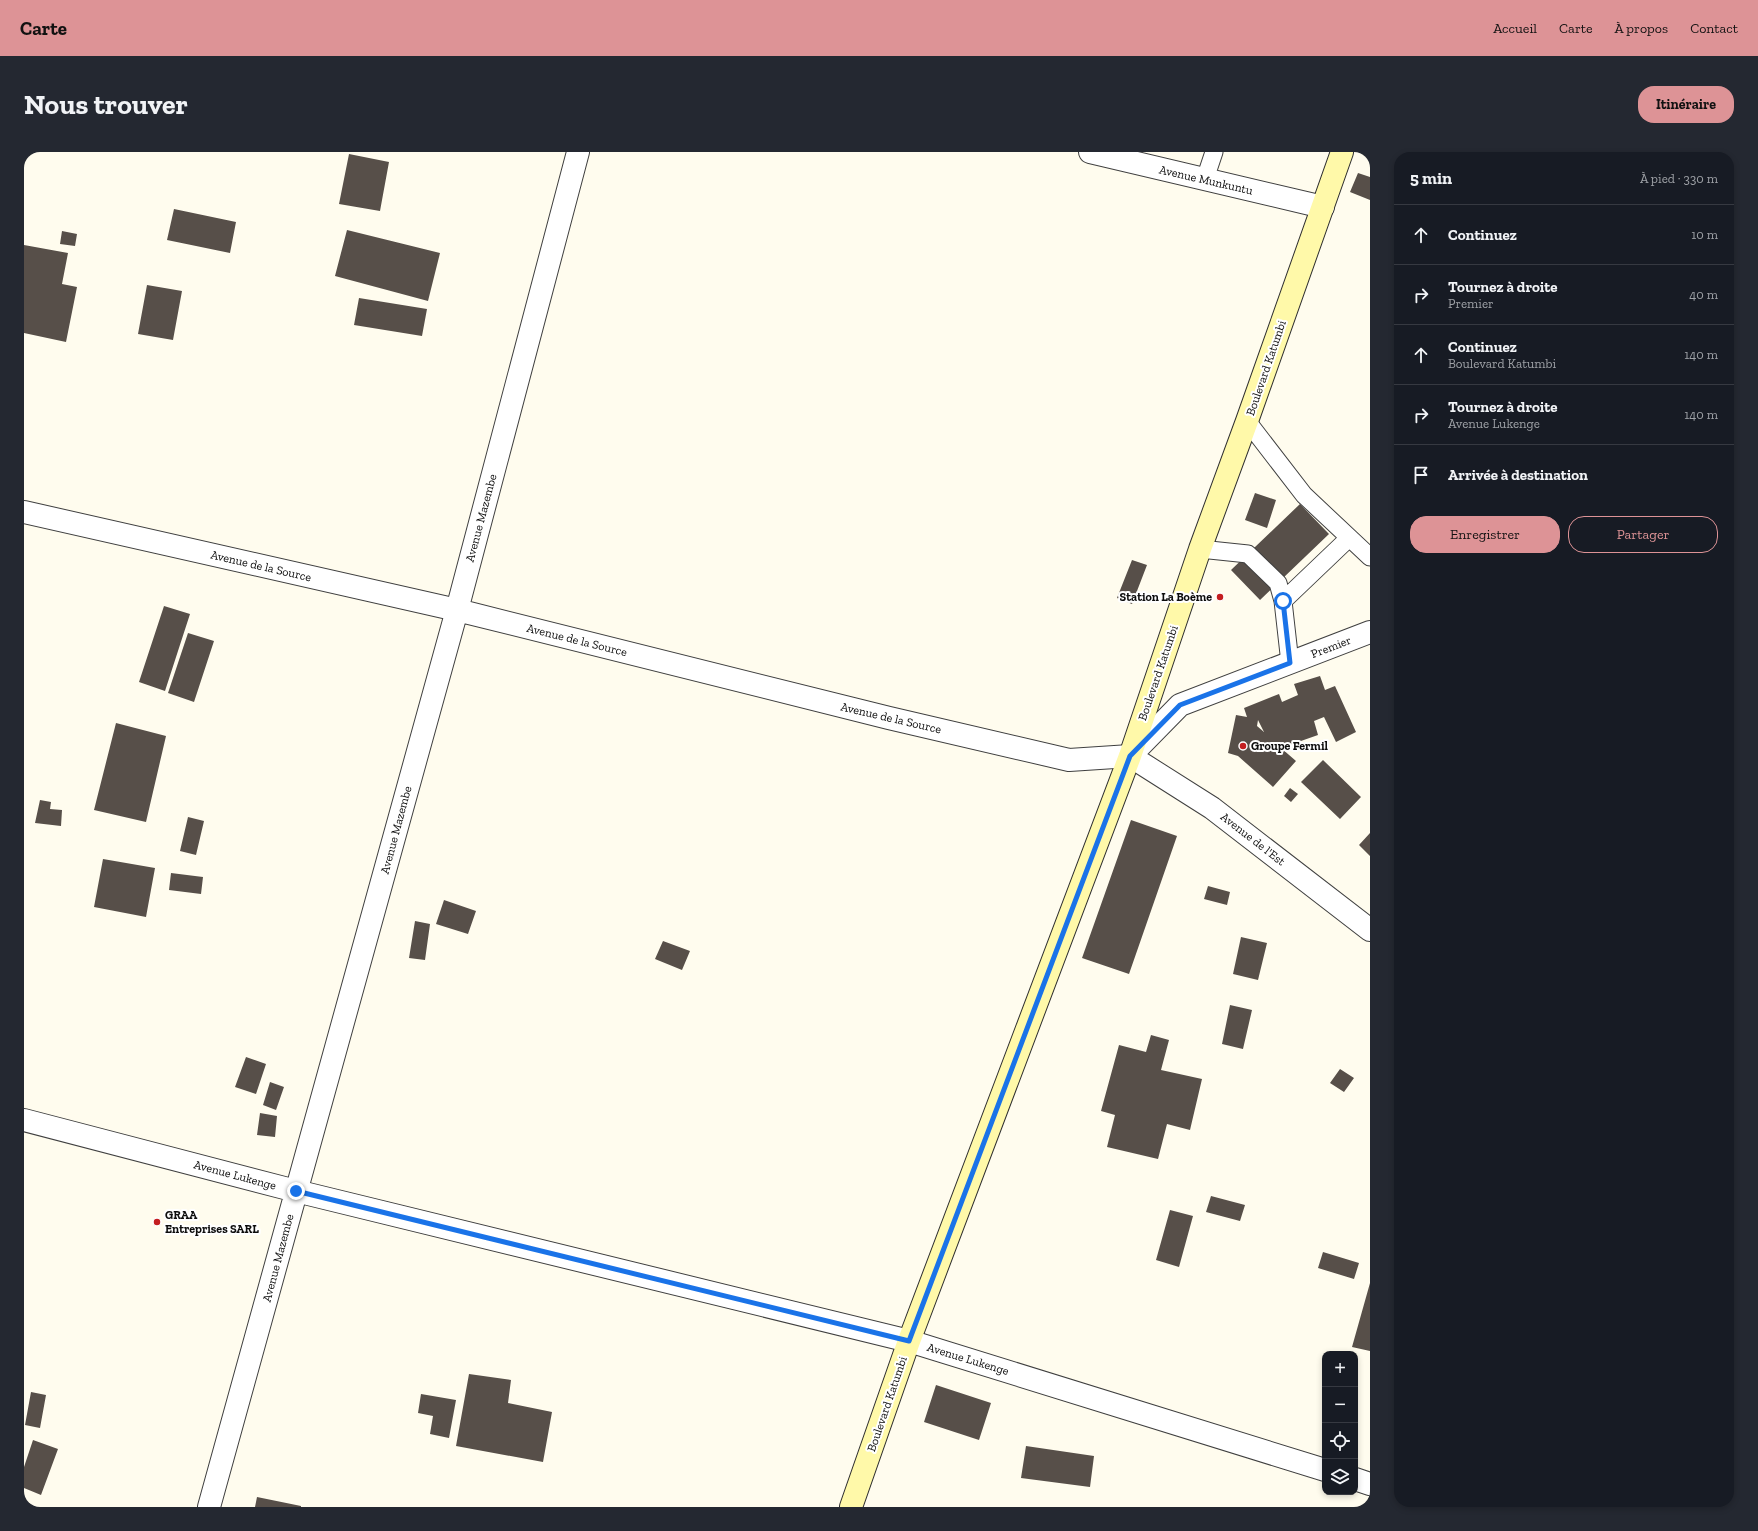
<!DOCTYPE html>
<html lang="fr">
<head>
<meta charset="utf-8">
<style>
	:root { --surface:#171b24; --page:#242831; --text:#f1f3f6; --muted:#9ea1a6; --line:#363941; --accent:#dd9396 }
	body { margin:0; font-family:"Zilla Slab",serif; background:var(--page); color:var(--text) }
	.controls { position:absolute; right:12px; bottom:12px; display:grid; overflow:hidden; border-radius:8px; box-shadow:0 2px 6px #0003 }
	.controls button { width:36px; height:36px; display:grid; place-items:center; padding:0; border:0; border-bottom:1px solid var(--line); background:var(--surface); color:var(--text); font:20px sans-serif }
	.stop { position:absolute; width:12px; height:12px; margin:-9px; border:3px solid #1a73e8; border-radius:50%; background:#fff }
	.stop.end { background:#1a73e8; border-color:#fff; box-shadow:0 1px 4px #0008 }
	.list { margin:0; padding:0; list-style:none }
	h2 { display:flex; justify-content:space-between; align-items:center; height:52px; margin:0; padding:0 16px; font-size:17px }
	h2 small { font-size:13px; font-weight:400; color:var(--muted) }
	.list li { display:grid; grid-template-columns:26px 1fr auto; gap:12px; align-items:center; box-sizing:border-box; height:60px; padding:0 16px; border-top:1px solid var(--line) }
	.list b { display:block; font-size:15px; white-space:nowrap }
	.list p { margin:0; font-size:13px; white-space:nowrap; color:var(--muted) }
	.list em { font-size:13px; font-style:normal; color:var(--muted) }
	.actions { display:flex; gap:8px; padding:12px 16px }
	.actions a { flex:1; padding:9px 0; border:1px solid var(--accent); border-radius:16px; text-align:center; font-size:14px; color:var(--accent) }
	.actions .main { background:var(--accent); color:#111 }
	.icon { flex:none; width:22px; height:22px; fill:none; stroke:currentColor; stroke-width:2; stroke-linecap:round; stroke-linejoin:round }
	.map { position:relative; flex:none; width:1346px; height:1355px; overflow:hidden; border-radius:16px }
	header { display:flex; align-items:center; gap:24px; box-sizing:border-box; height:56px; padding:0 20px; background:var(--accent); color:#111 }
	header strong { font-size:19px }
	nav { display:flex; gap:22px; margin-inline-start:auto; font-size:14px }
	.intro { display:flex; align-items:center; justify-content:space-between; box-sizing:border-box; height:96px; padding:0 24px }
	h1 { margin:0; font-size:28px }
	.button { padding:10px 18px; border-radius:16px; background:var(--accent); color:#111; font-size:14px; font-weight:700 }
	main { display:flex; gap:24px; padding:0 24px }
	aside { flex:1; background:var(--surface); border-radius:16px; box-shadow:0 2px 6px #0003 }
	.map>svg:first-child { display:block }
	.building { fill:#574f49; fill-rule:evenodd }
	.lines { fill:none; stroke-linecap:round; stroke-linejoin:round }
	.lane-casing { stroke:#404040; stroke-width:19 }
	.street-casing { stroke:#404040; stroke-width:24 }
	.secondary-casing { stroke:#2f2f2f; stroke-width:24 }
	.lane { stroke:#fff; stroke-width:17 }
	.street { stroke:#fff; stroke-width:22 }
	.secondary { stroke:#fff9a9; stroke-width:22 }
	.route { stroke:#1a73e8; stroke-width:5 }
	.poi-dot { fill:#c41e20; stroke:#fff; stroke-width:1.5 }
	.labels { text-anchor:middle; stroke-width:4; stroke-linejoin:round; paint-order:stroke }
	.street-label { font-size:12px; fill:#0d0d0d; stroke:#fff }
	.poi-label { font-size:12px; font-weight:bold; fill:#0d0d0d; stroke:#fff; text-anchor:start }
</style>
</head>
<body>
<header>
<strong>Carte</strong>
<nav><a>Accueil</a><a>Carte</a><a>À propos</a><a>Contact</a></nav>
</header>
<div class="intro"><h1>Nous trouver</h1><a class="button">Itinéraire</a></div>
<main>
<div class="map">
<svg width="1346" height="1355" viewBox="0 0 1346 1355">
	<rect width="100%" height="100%" fill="#fffcee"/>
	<path class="building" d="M 325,2 L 365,10 L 356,59 L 315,52 Z
		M 1334,21 L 1346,25 L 1346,48 L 1326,40 Z
		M 150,57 L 212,70 L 206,101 L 143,88 Z
		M 323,78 L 416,101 L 404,149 L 311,124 Z
		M 38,79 L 53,82 L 51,94 L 36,92 Z
		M 0,93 L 44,101 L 38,132 L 53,135 L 42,190 L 0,181 Z
		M 123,133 L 158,139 L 149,188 L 114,182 Z
		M 335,146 L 403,157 L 398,184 L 330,173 Z
		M 1231,341 L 1252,348 L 1243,376 L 1221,368 Z
		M 1276,352 L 1305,382 L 1236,448 L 1207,418 Z
		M 1108,408 L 1123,413 L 1108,452 L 1093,446 Z
		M 140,454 L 166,462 L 141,539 L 115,530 Z
		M 164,481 L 190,489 L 170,550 L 144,541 Z
		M 1296,524 L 1301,538 L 1311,534 L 1332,580 L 1312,590 L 1300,565 L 1290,569 L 1294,583 L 1257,596 L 1272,609 L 1249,635 L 1214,604 L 1204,601 L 1212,563 L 1223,565 L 1220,556 L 1255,542 L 1258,550 L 1274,543 L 1270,532 ZM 1234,568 L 1240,580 L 1233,574 Z
		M 92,571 L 142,584 L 122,670 L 70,658 Z
		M 1299,608 L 1337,645 L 1316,667 L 1277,630 Z
		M 1266,636 L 1274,642 L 1267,650 L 1260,644 Z
		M 16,648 L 27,650 L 26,657 L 38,658 L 37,674 L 11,671 Z
		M 164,665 L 180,669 L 172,703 L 156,699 Z
		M 1107,668 L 1153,684 L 1105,822 L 1058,806 Z
		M 1346,681 L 1346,704 L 1335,693 Z
		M 79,707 L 131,716 L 122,765 L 70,755 Z
		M 147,721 L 179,725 L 177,742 L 145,738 Z
		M 1184,734 L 1206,740 L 1203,753 L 1180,747 Z
		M 420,748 L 452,759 L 444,782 L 412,772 Z
		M 391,769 L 406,772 L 401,808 L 385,806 Z
		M 1217,785 L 1243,791 L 1234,828 L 1209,822 Z
		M 639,789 L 666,799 L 658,818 L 631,807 Z
		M 1206,853 L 1228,858 L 1219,897 L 1198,892 Z
		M 1127,883 L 1145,888 L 1137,918 L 1178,927 L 1166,978 L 1143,972 L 1134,1007 L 1083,995 L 1091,963 L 1077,959 L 1095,893 L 1122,900 Z
		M 222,905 L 242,912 L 232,942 L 211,935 Z
		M 1316,917 L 1330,926 L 1320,940 L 1306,931 Z
		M 246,930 L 260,935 L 252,958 L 239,953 Z
		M 236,961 L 253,964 L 251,985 L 233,983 Z
		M 1187,1044 L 1221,1053 L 1216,1069 L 1182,1060 Z
		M 1146,1058 L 1169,1064 L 1155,1115 L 1132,1108 Z
		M 1299,1100 L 1335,1111 L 1330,1127 L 1294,1116 Z
		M 1346,1131 L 1346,1199 L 1328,1195 Z
		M 445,1222 L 487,1228 L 484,1251 L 528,1260 L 519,1310 L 432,1294 Z
		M 912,1233 L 967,1251 L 955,1288 L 900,1270 Z
		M 7,1240 L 22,1243 L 16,1276 L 1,1273 Z
		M 397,1242 L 432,1248 L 425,1286 L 406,1282 L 409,1264 L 394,1261 Z
		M 9,1288 L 34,1297 L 17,1343 L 0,1336 L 0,1315 Z
		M 1002,1294 L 1070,1304 L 1066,1335 L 997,1326 Z
		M 233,1345 L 277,1354 L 277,1355 L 231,1355 Z"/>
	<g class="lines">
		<defs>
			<path id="lane" d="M 1181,27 L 1190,0
				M 1223,269 L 1280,343 L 1346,405
				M 1176,397 L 1224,402 L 1254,431 L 1259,449 L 1266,511
				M 1259,449 L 1325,386"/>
			<path id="street" d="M 1066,0 L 1299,55
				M 0,360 L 433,458 L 865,566 L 1045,608 L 1106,604
				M 1106,604 L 1188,656 L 1346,778
				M 1106,604 L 1156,553 L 1346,480
				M 0,968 L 272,1039 L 885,1189 L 1301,1318
				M 1331,1327 L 1346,1332
				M 185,1355 L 433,458 L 554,0"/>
			<path id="secondary" d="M 827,1355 L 885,1189 L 1106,604 L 1176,397 L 1223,269 L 1318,0"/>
		</defs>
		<use href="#lane" class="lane-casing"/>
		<use href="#street" class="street-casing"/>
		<use href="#secondary" class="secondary-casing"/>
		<use href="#lane" class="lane"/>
		<use href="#street" class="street"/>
		<use href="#secondary" class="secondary"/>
	</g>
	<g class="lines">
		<path class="route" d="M 272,1039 L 885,1189 L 1106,604 L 1156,553 L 1266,511 L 1259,449"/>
	</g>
	<g class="poi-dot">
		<circle cx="1196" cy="445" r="4"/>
		<circle cx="1219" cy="594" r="4"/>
		<circle cx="133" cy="1070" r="4"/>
	</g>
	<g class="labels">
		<g class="street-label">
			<text transform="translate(1182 28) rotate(13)" y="4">Avenue Munkuntu</text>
			<text transform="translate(1242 216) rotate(-71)" y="4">Boulevard Katumbi</text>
			<text transform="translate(457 366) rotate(-75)" y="4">Avenue Mazembe</text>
			<text transform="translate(237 414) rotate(13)" y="4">Avenue de la Source</text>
			<text transform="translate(553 488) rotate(14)" y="4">Avenue de la Source</text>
			<text transform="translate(1307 495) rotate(-21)" y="4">Premier</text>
			<text transform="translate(1134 521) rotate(-71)" y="4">Boulevard Katumbi</text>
			<text transform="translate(867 566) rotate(13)" y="4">Avenue de la Source</text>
			<text transform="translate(372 678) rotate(-75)" y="4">Avenue Mazembe</text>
			<text transform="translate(1229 687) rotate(38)" y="4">Avenue de l'Est</text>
			<text transform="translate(211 1023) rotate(15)" y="4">Avenue Lukenge</text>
			<text transform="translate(254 1106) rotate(-75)" y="4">Avenue Mazembe</text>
			<text transform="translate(944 1207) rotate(17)" y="4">Avenue Lukenge</text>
			<text transform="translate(863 1252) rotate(-71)" y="4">Boulevard Katumbi</text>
		</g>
		<g class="poi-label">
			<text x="1188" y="449" text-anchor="end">Station La Boème</text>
			<text x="1227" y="598">Groupe Fermil</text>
			<text x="141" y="1067">GRAA<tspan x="141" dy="14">Entreprises SARL</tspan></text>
		</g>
	</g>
</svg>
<div class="controls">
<button>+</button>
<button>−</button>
<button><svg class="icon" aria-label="locate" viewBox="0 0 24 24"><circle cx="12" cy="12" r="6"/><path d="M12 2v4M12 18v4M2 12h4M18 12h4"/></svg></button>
<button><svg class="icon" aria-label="layers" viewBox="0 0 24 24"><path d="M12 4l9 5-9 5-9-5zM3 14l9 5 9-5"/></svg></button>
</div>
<div class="stop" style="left:1259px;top:449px"></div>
<div class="stop end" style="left:272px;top:1039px"></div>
</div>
<aside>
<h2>5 min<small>À pied · 330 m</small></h2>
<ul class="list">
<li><svg class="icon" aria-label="ahead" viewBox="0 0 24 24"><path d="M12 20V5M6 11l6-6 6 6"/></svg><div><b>Continuez</b></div><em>10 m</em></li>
<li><svg class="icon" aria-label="right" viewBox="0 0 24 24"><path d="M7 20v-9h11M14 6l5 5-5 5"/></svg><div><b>Tournez à droite</b><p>Premier</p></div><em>40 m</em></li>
<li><svg class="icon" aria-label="ahead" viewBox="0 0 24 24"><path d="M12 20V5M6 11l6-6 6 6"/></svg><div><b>Continuez</b><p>Boulevard Katumbi</p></div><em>140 m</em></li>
<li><svg class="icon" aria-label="right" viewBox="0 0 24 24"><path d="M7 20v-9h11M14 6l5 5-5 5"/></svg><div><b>Tournez à droite</b><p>Avenue Lukenge</p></div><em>140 m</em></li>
<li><svg class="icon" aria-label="arrive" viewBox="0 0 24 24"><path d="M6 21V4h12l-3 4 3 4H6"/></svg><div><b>Arrivée à destination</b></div></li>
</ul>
<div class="actions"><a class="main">Enregistrer</a><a>Partager</a></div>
</aside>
</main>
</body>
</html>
